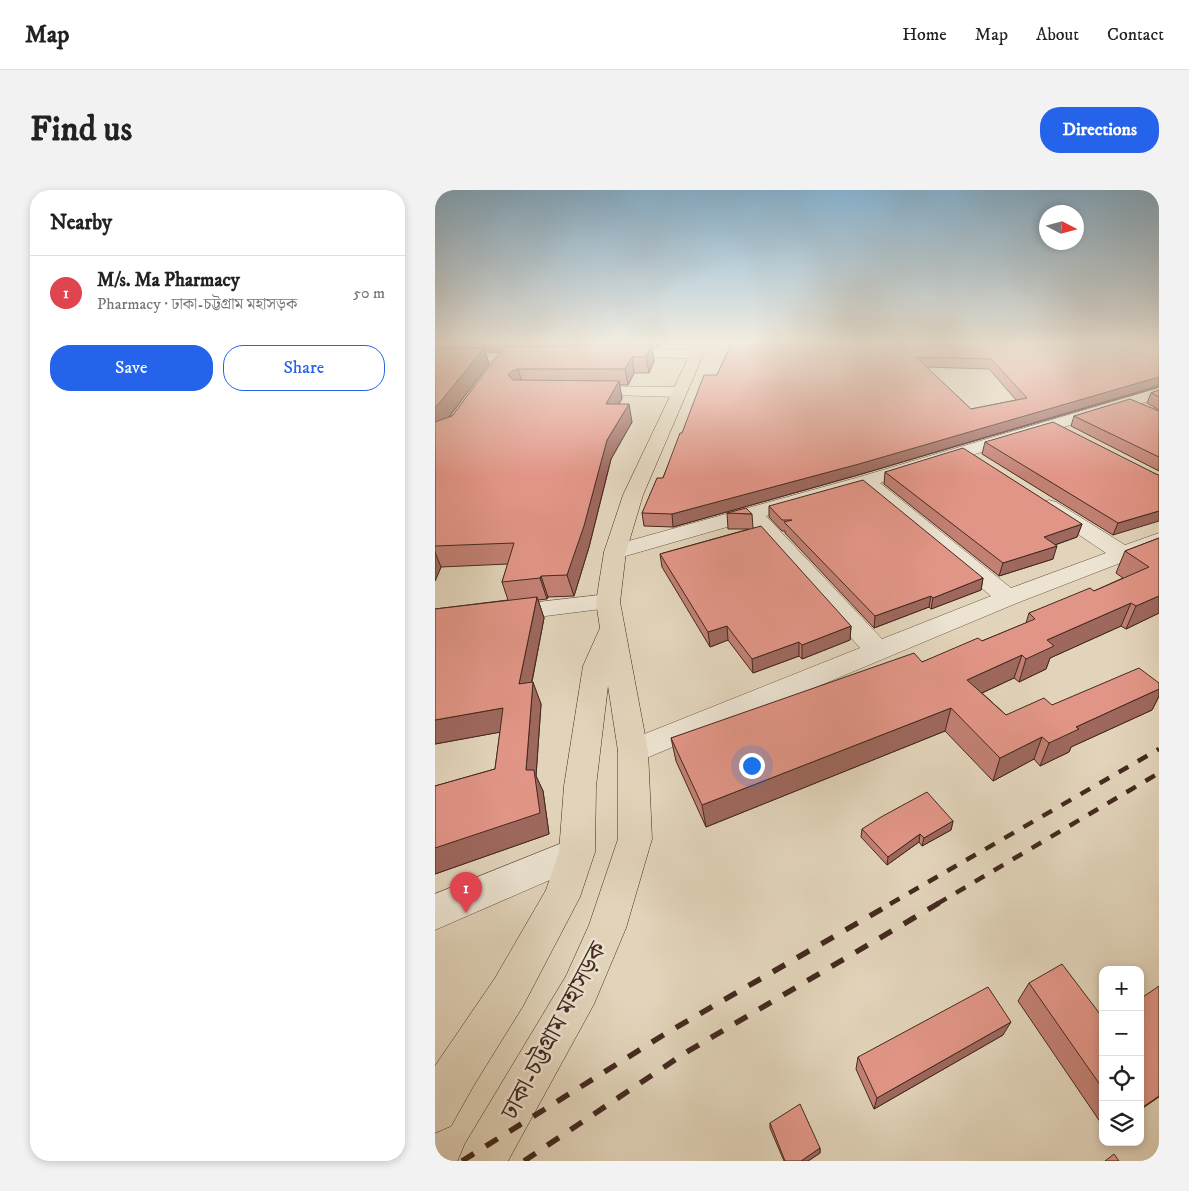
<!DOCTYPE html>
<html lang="en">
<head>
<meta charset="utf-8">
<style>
	:root { --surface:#fff; --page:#f2f2f2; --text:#222; --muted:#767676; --line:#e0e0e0; --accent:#2563eb }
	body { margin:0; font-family:"IM FELL DW Pica","Noto Serif Bengali",serif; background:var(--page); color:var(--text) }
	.controls { position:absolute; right:15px; bottom:15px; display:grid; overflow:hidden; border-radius:10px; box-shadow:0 2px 8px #0003 }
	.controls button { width:45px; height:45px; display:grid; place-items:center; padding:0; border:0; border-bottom:1px solid var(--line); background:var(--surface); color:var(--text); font:25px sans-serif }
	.compass { position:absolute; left:604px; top:15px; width:45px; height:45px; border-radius:50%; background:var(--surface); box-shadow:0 2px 8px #0003; rotate:96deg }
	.you { position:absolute; left:316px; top:575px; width:18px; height:18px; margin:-12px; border:4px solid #fff; border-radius:50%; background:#1a73e8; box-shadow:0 0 0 8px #1a73e833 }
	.badge { display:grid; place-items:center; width:32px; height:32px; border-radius:50%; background:var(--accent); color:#fff; font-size:16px; font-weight:700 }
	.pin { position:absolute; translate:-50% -41px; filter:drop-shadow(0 1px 2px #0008) }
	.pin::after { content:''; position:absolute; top:26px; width:18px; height:15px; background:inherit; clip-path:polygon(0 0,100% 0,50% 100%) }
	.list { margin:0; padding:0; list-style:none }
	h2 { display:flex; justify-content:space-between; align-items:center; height:65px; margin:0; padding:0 20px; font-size:21px }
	h2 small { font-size:16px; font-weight:400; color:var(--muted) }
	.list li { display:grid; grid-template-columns:32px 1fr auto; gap:15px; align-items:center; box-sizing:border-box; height:75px; padding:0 20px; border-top:1px solid var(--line) }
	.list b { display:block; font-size:19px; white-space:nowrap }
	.list p { margin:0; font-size:16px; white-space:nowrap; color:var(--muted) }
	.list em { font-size:16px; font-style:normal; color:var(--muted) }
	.actions { display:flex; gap:10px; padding:15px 20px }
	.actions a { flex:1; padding:11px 0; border:1px solid var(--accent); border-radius:20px; text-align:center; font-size:18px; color:var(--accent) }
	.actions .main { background:var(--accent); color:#fff }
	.icon { flex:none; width:28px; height:28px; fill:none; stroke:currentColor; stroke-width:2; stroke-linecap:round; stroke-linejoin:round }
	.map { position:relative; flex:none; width:724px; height:971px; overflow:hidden; border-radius:20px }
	header { display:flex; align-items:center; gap:30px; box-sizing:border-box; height:70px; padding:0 25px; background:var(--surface); border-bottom:1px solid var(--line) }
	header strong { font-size:24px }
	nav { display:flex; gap:28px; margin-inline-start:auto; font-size:18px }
	.intro { display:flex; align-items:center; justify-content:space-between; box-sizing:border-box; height:120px; padding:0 30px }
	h1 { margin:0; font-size:35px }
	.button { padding:12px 22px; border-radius:20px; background:var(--accent); color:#fff; font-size:18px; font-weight:700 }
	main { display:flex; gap:30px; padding:0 30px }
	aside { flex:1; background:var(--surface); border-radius:20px; box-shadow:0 2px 8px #0003 }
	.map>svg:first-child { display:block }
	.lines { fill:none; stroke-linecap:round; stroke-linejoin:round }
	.minor-casing { stroke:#6c5446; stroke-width:1 }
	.trunk-casing { stroke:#44291f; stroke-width:1 }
	.minor { fill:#ece3d2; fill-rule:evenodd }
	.trunk { fill:#e2d4ba; fill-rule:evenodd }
	.rail-far1 { stroke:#44291f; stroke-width:4.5; stroke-dasharray:11 11; stroke-linecap:butt }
	.rail { stroke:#44291f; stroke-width:5.5; stroke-dasharray:14 14; stroke-linecap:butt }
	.wall { fill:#c28073; stroke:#44291f; fill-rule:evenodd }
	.shaded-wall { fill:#9e685e; stroke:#44291f }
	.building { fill:#e19586; stroke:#44291f; fill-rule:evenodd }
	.labels { text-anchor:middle; stroke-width:5; stroke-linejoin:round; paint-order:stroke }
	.near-street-label { font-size:25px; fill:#44291f; stroke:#ece3d2 }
</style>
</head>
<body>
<header>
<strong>Map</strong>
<nav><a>Home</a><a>Map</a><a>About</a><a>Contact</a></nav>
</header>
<div class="intro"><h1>Find us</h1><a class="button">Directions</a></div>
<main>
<aside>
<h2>Nearby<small></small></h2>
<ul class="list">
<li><span class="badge" style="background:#e0444e">1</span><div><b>M/s. Ma Pharmacy</b><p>Pharmacy · ঢাকা-চট্টগ্রাম মহাসড়ক</p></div><em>50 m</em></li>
</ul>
<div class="actions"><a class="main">Save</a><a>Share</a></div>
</aside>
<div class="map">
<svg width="724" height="971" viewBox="0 0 724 971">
	<rect width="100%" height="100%" fill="#e2d4ba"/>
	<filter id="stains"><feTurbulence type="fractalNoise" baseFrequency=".004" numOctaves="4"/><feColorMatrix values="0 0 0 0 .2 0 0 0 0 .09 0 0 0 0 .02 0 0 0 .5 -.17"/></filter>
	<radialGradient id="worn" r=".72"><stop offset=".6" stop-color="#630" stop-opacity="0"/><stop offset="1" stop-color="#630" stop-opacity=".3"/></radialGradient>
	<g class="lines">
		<defs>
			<path id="minor" d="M 181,160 L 262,160 L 269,164 L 262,168 L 176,167 L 174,164 L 176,161 Z
				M 98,162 L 103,163 L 105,166 L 103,169 L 0,173 L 0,165 Z
				M 148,196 L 244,197 L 249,199 L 252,202 L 249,205 L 244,207 L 143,204 L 140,201 L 143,198 Z
				M 724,198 L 724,208 L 445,293 L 576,398 L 671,363 L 607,320 L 604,316 L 607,312 L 614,310 L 621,312 L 690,355 L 724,343 L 724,358 L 582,413 L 209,569 L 198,573 L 187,569 L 183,561 L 187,553 L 425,458 L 313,331 L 180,369 L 172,367 L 169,362 L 172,357 L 424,287 ZM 428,298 L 556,406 L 447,449 L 331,326 Z
				M 173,404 L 182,407 L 185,412 L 182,417 L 0,440 L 0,424 Z
				M 142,647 L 154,651 L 160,662 L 154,673 L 0,740 L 0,704 Z"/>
			<path id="trunk" d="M 266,151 L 280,151 L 268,165 L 208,305 L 191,362 L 185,412 L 213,561 L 217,649 L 191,738 L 159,814 L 73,971 L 23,971 L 30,954 L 131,786 L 154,735 L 183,649 L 183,561 L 173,496 L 161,596 L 160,662 L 145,707 L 88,816 L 39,895 L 16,936 L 0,943 L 0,876 L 60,788 L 111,700 L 124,662 L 129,596 L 148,476 L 165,438 L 161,412 L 169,362 L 188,305 L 255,164 Z"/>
		</defs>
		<use href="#minor" class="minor-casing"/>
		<use href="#trunk" class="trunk-casing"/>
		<use href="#minor" class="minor"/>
		<use href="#trunk" class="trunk"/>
		<path class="rail-far1" d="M 455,714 L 724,559
			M 502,714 L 724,583"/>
		<path class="rail" d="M 27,971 L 230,844 L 457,713
			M 89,971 L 250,863 L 504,713"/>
	</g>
	<path class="wall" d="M 0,150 L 226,150 L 223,158 L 217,158 L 219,171 L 214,183 L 199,183 L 193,195 L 184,195 L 187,208 L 184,214 L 197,232 L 176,269 L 154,357 L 139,406 L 113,407 L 112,409 L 103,410 L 109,428 L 97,492 L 106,514 L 101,586 L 108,601 L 114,644 L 0,684 L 0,596 L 60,579 L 65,542 L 0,554 L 0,419 L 73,410 L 67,392 L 73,374 L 6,377 L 0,391 ZM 50,162 L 66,162 L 17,226 L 14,227 L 54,174 Z
		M 298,150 L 724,150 L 724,197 L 423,285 L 238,337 L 209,336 L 207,323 L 228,288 L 247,243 L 282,185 ZM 491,177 L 554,179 L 581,210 L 536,219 Z
		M 724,200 L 724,220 L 712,213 L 716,203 Z
		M 724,221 L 724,281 L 636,236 L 639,226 Z
		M 550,252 L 721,284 L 678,345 L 547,264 Z
		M 450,282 L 647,334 L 642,347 L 620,355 L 618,369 L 564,386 L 449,294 Z
		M 334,316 L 548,388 L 546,400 L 496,419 L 494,417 L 439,438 L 350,343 L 350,341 L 347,341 L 334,327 Z
		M 292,323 L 317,324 L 318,338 L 416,436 L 415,450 L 367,469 L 364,466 L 318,483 L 293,450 L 275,457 L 227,377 L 225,364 L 314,339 L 293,339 Z
		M 724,348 L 724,423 L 691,439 L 686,436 L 615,468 L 611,479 L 584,492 L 579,488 L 547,503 L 571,525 L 724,493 L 724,506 L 717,520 L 636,557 L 634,562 L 605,576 L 599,569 L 558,591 L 510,541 L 271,637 L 241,571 L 236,548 L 487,472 L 547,451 L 591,433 L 594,423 L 659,401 L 688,388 L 681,383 L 690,361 Z
		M 518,631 L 516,640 L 487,656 L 484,652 L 452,675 L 426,647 L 427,639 Z
		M 594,793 L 668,828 L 668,936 L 583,811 Z
		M 568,845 L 439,919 L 421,879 L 423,867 Z
		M 335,933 L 385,958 L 385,963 L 373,971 L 349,971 L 335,938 Z"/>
	<path class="shaded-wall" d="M 222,150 L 226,150 L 223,158 Z
		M 216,155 L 219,171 L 214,183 L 211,167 Z
		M 49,158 L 54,174 L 9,233 L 0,237 L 0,217 Z
		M 197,167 L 199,183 L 193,195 L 190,179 Z
		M 83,179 L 88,195 L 82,198 L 73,185 L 77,181 Z
		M 724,187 L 723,196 L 423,285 L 238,337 L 237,324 Z
		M 184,191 L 187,208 L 175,232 L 171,214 Z
		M 194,214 L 197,232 L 176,269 L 154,357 L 139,406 L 132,385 L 172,250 Z
		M 724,321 L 724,331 L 678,345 L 683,333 Z
		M 647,334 L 642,347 L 605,360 L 609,347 Z
		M 622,356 L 618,369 L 564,386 L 568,373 Z
		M 0,362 L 6,377 L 0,391 Z
		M 106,386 L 113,407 L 112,409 L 105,388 Z
		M 548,388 L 546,400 L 496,419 L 498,408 Z
		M 496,406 L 494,417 L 439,438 L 440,426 Z
		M 724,406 L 724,423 L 691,439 L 701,416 Z
		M 102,407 L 109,428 L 92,516 L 84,494 Z
		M 696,413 L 686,436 L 615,468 L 611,479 L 584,492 L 591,469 L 612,450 Z
		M 292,436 L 293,450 L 275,457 L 273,442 Z
		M 416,436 L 415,450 L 367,469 L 367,455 Z
		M 364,452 L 364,466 L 318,483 L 317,469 Z
		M 587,465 L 579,488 L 527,512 L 532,490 Z
		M 98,492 L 106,514 L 101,586 L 108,601 L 114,644 L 0,684 L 0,658 L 91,580 Z
		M 724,499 L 724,506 L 717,520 L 636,557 L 634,562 L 605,576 L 614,553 L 641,537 Z
		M 68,518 L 77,540 L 0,554 L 0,530 Z
		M 516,518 L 510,541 L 271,637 L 267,615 Z
		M 607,547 L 599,569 L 558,591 L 565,568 Z
		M 518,631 L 516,640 L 487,656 L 489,648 Z
		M 485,644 L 484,652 L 452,675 L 453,667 Z
		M 576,832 L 568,845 L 439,919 L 442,908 Z
		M 724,906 L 724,907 L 705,920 L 705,919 Z
		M 385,958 L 385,963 L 373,971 L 366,971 Z"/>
	<path class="building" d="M 298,150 L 724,150 L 724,187 L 424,274 L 237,324 L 207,323 L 222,288 L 228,288 L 245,243 L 247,243 L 269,185 L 282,185 ZM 481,167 L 556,169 L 592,208 L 536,219 Z
		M 216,155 L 211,167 L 197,167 L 190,179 L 83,179 L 77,181 L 73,185 L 78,190 L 184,191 L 171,214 L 194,214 L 172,250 L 149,336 L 132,385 L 106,386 L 105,388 L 67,392 L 79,353 L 0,356 L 0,232 L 17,226 L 69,157 Z
		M 49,158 L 2,216 L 0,217 L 0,159 Z
		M 724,200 L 724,207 L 716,203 Z
		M 695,209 L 724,221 L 724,267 L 639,226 Z
		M 618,232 L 721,284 L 724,285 L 724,321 L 683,333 L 550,252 Z
		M 528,258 L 647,334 L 609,347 L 622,356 L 568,373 L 450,282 Z
		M 428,290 L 548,388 L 498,408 L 496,406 L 440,426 L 349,332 L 357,330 L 347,330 L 334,316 Z
		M 311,318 L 317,324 L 292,323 Z
		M 326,336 L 416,436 L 367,455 L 364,452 L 317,469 L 292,436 L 273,442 L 225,364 Z
		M 724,348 L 724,406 L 701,416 L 696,413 L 612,450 L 619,456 L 591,469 L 587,465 L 532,490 L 571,525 L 609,508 L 617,515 L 704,478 L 724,493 L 724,499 L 641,537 L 644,539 L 614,553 L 607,547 L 565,568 L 516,518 L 267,615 L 236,548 L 479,463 L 487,472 L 543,448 L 547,451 L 600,429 L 594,423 L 655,398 L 659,401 L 714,377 L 690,361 Z
		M 102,407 L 84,494 L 98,492 L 91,580 L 99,580 L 105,623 L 0,658 L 0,596 L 60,579 L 68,518 L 0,530 L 0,419 Z
		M 492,602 L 518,631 L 489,648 L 485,644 L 453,667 L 427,639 L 446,627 Z
		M 627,774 L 668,828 L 668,899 L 594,793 Z
		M 724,796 L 724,906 L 705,919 L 705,809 Z
		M 553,797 L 576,832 L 442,908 L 423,867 Z
		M 365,914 L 385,958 L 366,971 L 350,971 L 335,933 Z
		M 679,964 L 684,971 L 670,971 Z"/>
	<linearGradient id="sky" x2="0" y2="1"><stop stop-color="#87b5d4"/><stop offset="0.53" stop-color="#f2ece0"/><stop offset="1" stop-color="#f2ece0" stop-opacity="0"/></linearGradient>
	<rect width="724" height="286" fill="url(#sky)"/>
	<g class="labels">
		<g class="near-street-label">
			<text transform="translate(118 840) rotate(-62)" y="9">ঢাকা-চট্টগ্রাম মহাসড়ক</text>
		</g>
	</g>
	<rect width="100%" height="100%" filter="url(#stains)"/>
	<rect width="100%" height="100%" fill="url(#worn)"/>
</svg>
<div class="controls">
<button>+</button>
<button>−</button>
<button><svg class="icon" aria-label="locate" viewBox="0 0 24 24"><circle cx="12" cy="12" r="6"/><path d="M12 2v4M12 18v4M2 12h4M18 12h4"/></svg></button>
<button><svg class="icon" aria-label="layers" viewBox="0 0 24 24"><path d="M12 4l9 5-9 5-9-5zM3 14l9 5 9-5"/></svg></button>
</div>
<svg class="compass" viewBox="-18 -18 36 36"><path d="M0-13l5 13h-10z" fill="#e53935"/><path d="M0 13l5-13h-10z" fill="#767676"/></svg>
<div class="you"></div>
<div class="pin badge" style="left:31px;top:723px;background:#e0444e">1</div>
</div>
</main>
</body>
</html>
